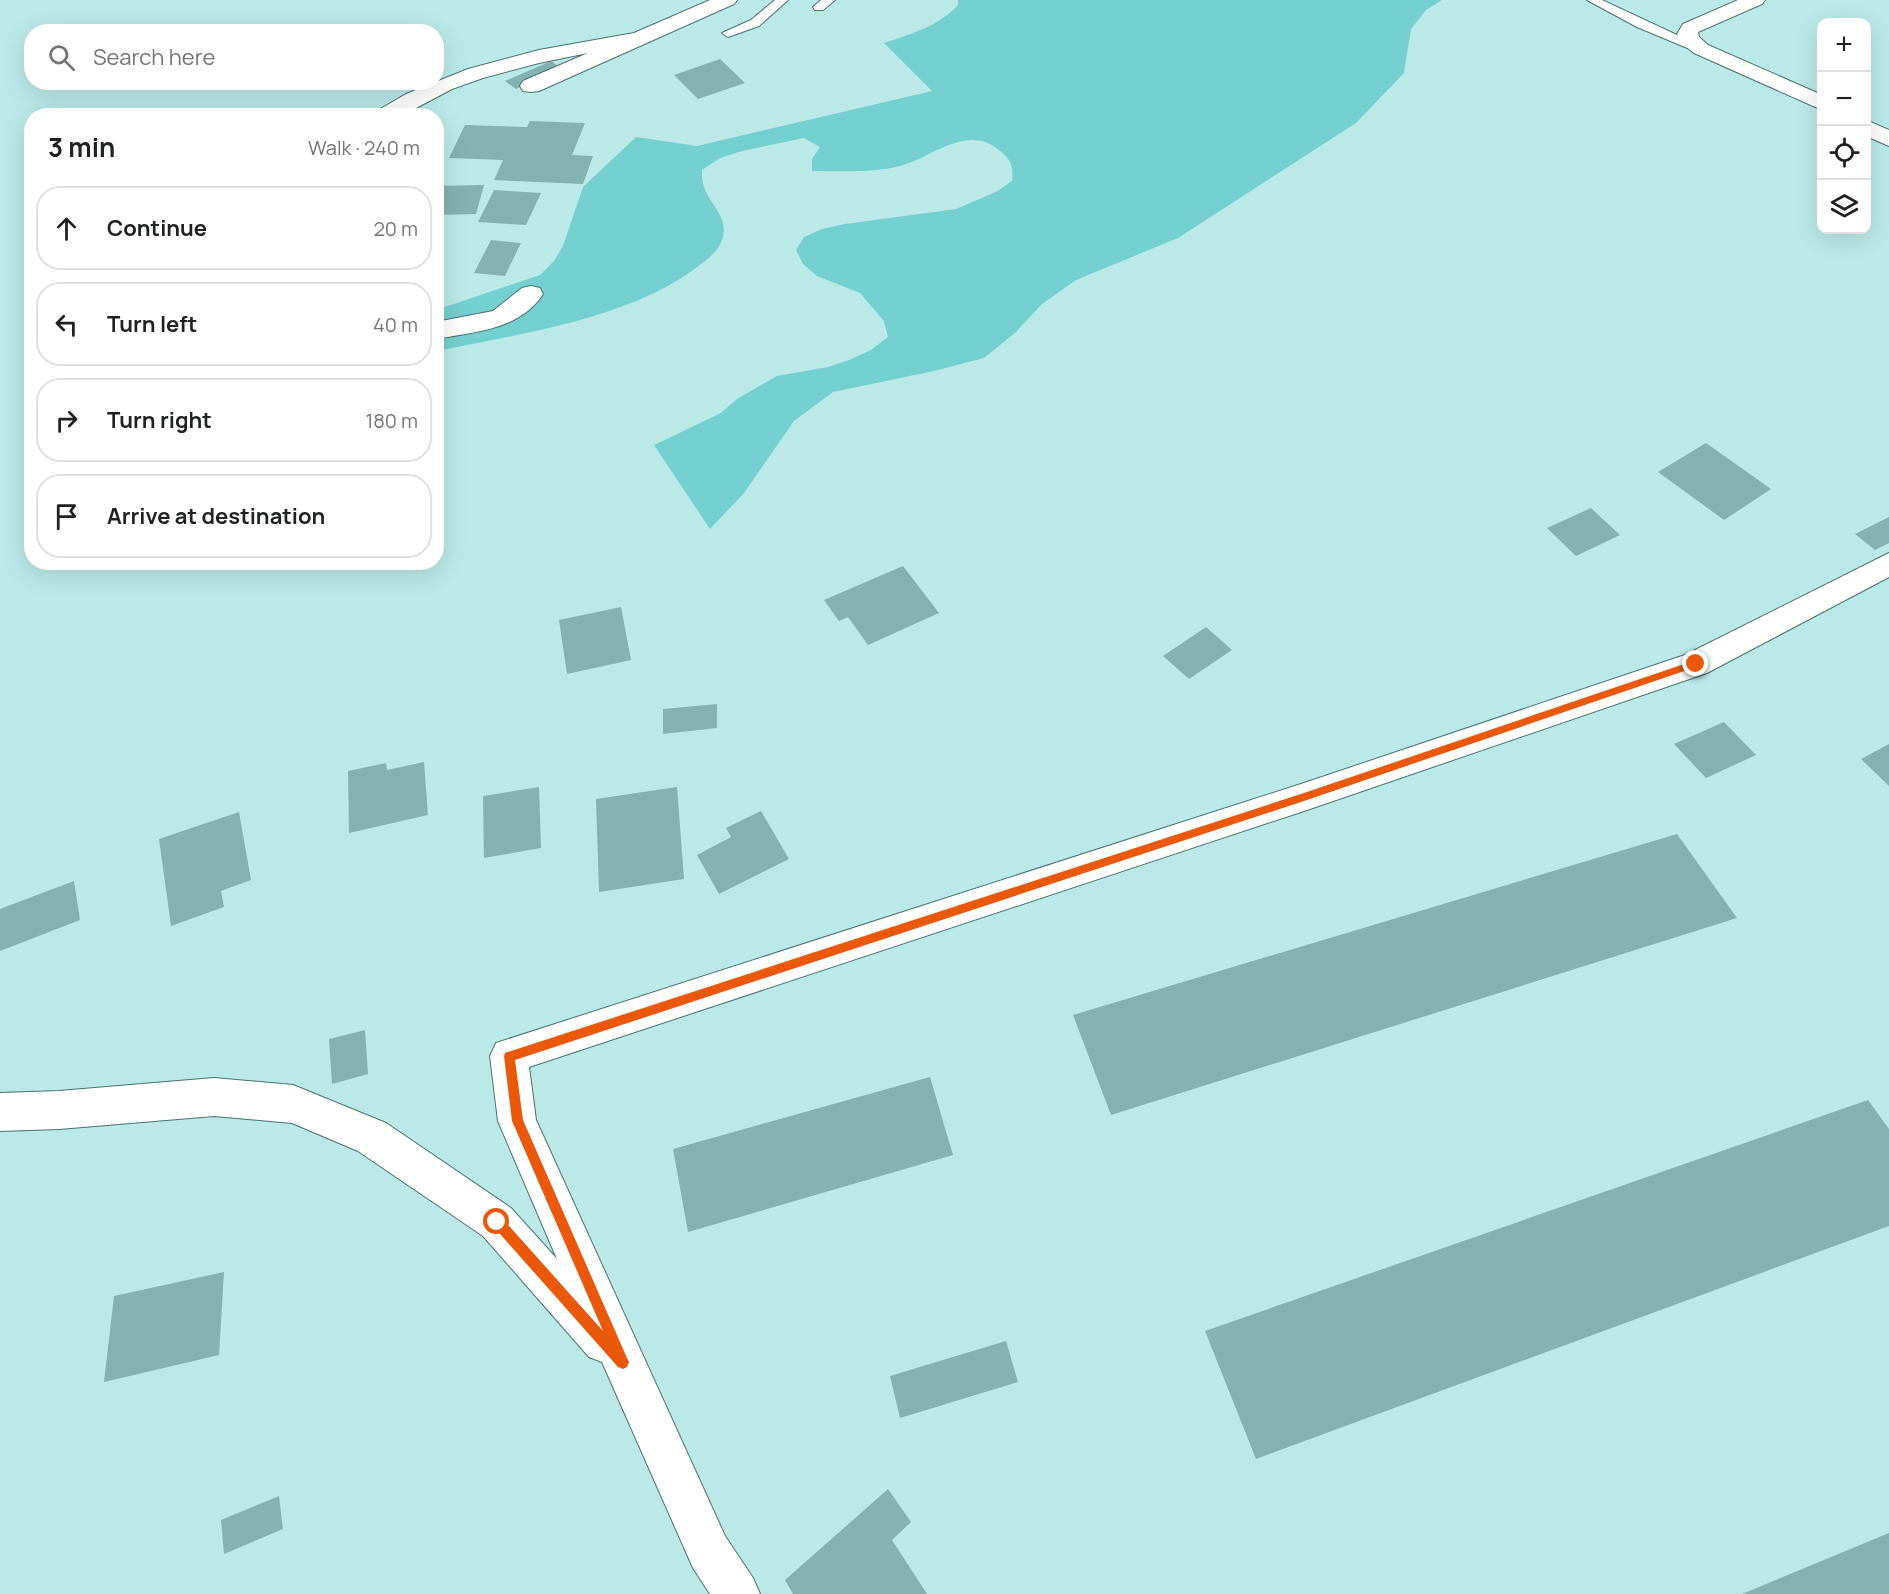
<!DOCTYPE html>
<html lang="en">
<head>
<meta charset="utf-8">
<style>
	:root { --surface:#fff; --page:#f6f6f6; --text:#202124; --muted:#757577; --line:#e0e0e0 }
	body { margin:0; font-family:Manrope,sans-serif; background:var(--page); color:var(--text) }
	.controls { position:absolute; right:18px; top:18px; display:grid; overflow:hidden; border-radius:12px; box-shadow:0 6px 24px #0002 }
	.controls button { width:54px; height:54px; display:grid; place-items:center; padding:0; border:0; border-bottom:2px solid var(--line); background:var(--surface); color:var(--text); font:30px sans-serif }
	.stop { position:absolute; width:18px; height:18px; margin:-14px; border:4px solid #ea580c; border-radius:50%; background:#fff }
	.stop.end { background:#ea580c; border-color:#fff; box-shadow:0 2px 6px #0008 }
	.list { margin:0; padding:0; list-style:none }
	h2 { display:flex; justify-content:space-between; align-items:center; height:78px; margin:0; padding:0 24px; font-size:26px }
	h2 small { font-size:20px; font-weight:400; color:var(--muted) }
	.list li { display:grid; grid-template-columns:39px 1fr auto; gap:18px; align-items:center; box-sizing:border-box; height:84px; margin:0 12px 12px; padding:0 12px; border:2px solid var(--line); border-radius:24px }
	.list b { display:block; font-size:22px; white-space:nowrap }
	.list em { font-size:20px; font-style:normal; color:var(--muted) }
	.icon { flex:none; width:33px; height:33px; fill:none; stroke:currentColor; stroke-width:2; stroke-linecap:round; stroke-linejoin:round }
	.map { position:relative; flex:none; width:1889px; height:1594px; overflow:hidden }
	.search { position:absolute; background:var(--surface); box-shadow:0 6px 24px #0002; left:24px; top:24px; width:420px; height:66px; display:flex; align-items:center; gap:15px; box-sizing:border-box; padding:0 21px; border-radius:24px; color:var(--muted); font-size:22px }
	.panel { position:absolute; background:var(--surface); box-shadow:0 6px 24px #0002; left:24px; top:108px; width:420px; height:462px; border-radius:24px }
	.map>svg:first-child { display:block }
	.green { fill:#74d0cf }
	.building { fill:#84b2b1 }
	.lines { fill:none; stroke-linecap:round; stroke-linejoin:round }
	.service-casing { stroke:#467271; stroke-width:2 }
	.minor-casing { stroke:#467271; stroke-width:2 }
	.service { fill:#fff; fill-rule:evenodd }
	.minor { fill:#fff; fill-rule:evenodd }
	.route { fill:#ea580c }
</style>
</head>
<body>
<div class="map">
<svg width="1889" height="1594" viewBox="0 0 1889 1594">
	<rect width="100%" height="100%" fill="#bae9e8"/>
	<path class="green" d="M 958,0 L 1442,0 L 1426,10 L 1411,29 L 1404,73 L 1356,123 L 1178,238 L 1076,280 L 1042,304 L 1016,332 L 984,358 L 934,371 L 833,392 L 794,421 L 744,493 L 710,529 L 654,445 L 721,413 L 737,399 L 777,376 L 828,367 L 849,360 L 871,350 L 888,337 L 884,321 L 860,293 L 817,276 L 803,264 L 796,250 L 804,237 L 822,229 L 845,224 L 956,209 L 996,192 L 1012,181 C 1014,167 1011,159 999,150 C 967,123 931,158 900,166 C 873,173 841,171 812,171 L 812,159 L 820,147 L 804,138 L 742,151 L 720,158 L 702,170 C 702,174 702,179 703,183 C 707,203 728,214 723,237 C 719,252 707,259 696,268 C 628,319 519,334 437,351 L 436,310 L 540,275 L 554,261 L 563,246 L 583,187 L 636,137 L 697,146 L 932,91 L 884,43 C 911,34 939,26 958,5 Z"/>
	<path class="building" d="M 720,59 L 745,83 L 698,99 L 674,75 Z
		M 551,61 L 562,69 L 516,89 L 505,81 Z
		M 530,121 L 585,123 L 572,155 L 593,156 L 583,184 L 494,180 L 503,160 L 449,158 L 465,125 L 527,127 Z
		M 484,185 L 476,214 L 436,215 L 436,186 Z
		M 494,190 L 541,193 L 526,225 L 478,222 Z
		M 491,240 L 521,243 L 505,276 L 474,273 Z
		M 1706,443 L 1771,489 L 1724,520 L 1658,472 Z
		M 1591,508 L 1620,535 L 1576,556 L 1547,528 Z
		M 1889,517 L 1889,543 L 1875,550 L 1855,534 Z
		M 903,566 L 939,613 L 868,645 L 848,617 L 839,621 L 824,600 Z
		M 621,607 L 631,660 L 567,674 L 559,620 Z
		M 1206,627 L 1232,650 L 1189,679 L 1163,656 Z
		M 717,704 L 717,728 L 663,734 L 663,709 Z
		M 1724,722 L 1756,755 L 1706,778 L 1674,744 Z
		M 1889,744 L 1889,786 L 1861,759 Z
		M 424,762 L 428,815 L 349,833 L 348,771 L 386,763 L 387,770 Z
		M 539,787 L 541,848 L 484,858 L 483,796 Z
		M 677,787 L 684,879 L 599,892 L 596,799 Z
		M 761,811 L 789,859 L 719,894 L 697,855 L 731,837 L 726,828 Z
		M 239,812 L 251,880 L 221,891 L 224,907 L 171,926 L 159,839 Z
		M 1677,834 L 1737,918 L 1111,1115 L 1073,1015 Z
		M 74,881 L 80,920 L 0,951 L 0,909 Z
		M 365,1030 L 368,1074 L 332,1084 L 329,1039 Z
		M 930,1077 L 953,1155 L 688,1232 L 673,1149 Z
		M 1868,1100 L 1889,1129 L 1889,1226 L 1256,1459 L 1205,1331 Z
		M 224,1272 L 219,1355 L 104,1382 L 114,1296 Z
		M 1006,1341 L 1018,1382 L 900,1418 L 890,1376 Z
		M 888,1489 L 911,1522 L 892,1540 L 927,1594 L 793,1594 L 785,1580 Z
		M 279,1496 L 283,1529 L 224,1554 L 221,1520 Z
		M 1889,1533 L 1889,1594 L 1742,1594 Z"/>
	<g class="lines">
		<defs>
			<path id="service" d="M 775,0 L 788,0 L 759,26 L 728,37 L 722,33 L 751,20 Z
				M 821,0 L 835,0 L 823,10 L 815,10 L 813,7 Z
				M 1587,0 L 1602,0 L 1707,49 L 1705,52 L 1697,52 L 1637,27 Z"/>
			<path id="minor" d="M 710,0 L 737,0 L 734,4 L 539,91 L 531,92 L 523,91 L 520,86 L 523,81 L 588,53 L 539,63 L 483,78 L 452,89 L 401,116 L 374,116 L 377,111 L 406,94 L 468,69 L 539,50 L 634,33 Z
				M 1738,0 L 1765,0 L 1762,4 L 1698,32 L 1699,37 L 1708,45 L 1822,95 L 1822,110 L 1694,53 L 1684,45 L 1677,34 L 1683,24 Z
				M 1866,120 L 1889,130 L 1889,146 L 1866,136 Z
				M 531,286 L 540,288 L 543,294 C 520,330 474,332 436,339 L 436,322 L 493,311 L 522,288 Z
				M 1889,553 L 1889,577 L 1707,673 L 1304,811 L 529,1067 L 536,1120 L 725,1536 L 753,1578 L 760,1594 L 710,1594 L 693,1568 L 602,1362 L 589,1357 L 483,1236 L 358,1151 L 292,1123 L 214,1116 L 59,1129 L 0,1131 L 0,1093 L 59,1091 L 214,1078 L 293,1085 L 386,1123 L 511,1208 L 557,1259 L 498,1121 L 490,1056 L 496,1043 L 1304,783 L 1685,655 Z"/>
		</defs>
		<use href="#service" class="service-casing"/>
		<use href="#minor" class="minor-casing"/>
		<use href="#service" class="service"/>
		<use href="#minor" class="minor"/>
	</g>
	<path class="route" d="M 1696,660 L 1699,661 L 1699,666 L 1304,801 L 515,1060 L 523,1120 L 627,1358 L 629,1362 L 627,1367 L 623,1369 L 618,1367 L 493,1226 L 493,1217 L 501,1217 L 603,1331 L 512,1121 L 504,1056 L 505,1053 L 1304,793 Z"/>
</svg>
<div class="controls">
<button>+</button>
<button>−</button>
<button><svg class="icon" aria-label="locate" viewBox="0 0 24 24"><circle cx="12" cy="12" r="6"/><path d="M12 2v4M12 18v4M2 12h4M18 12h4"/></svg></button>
<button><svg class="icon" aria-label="layers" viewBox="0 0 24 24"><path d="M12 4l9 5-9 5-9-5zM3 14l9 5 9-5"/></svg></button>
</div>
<div class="stop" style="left:497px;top:1222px"></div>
<div class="stop end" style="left:1696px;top:664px"></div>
<div class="search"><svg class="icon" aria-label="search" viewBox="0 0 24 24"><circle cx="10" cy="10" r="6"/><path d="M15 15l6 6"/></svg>Search here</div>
<section class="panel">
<h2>3 min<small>Walk · 240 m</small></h2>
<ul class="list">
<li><svg class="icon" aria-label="ahead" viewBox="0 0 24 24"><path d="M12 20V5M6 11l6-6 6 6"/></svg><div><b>Continue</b></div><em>20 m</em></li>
<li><svg class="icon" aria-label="left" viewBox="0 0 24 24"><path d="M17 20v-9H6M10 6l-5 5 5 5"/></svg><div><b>Turn left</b></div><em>40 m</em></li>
<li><svg class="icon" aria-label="right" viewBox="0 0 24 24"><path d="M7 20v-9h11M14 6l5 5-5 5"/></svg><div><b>Turn right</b></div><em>180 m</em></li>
<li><svg class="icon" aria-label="arrive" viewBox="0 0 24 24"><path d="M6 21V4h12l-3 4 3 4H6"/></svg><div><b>Arrive at destination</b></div></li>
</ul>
</section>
</div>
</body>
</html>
